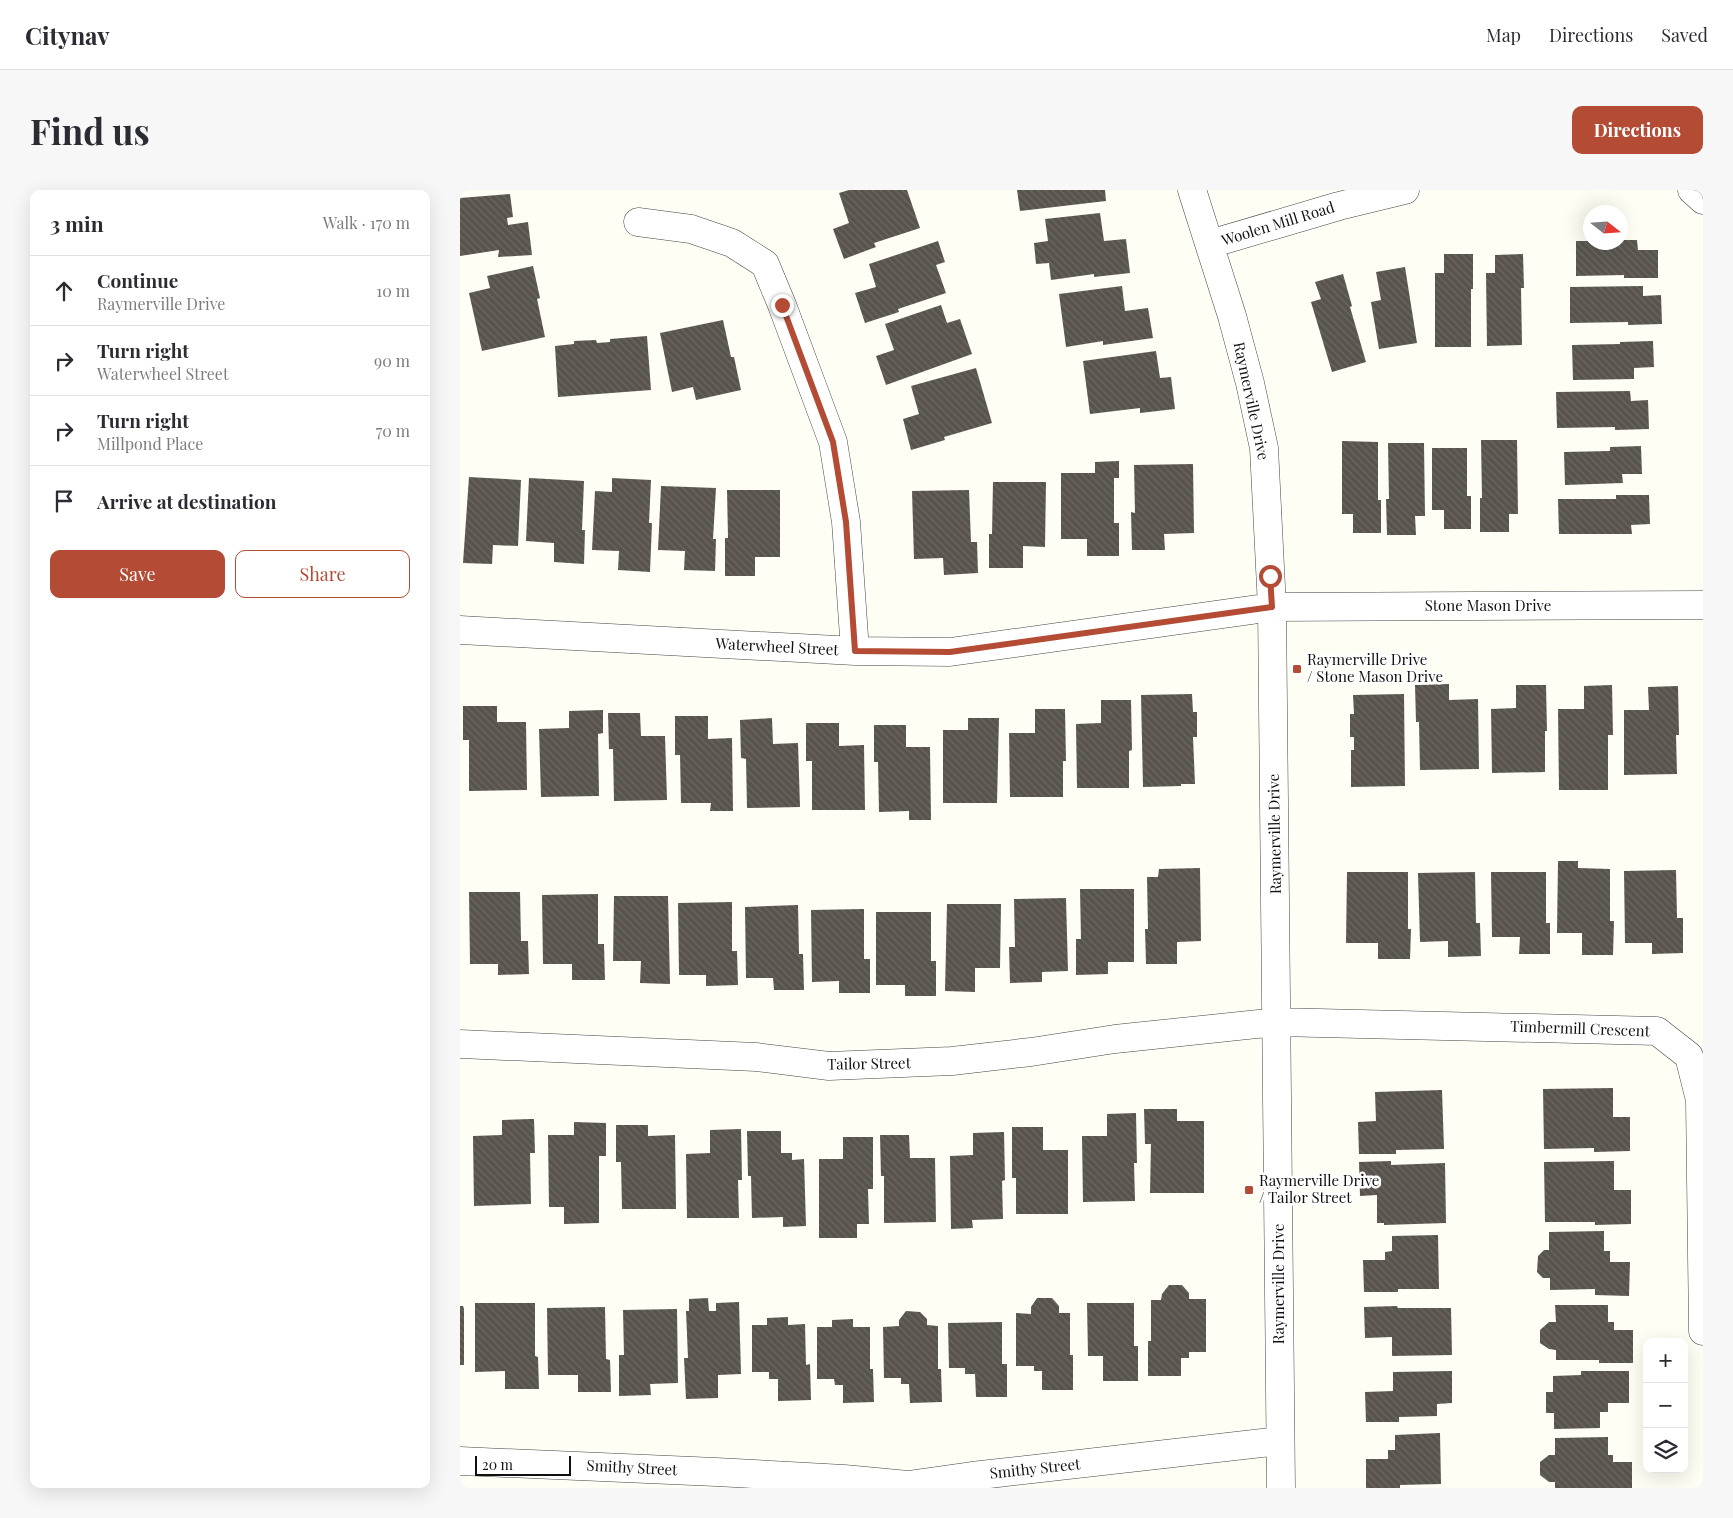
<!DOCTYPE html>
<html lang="en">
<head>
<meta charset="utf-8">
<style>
	:root { --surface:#fff; --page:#f7f7f7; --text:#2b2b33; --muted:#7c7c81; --line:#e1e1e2; --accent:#b34b35 }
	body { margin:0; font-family:"Playfair Display",serif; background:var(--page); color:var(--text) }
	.controls { position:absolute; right:15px; bottom:15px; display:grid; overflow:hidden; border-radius:10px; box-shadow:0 5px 20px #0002 }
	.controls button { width:45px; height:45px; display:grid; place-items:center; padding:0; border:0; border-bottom:1px solid var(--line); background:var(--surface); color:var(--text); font:25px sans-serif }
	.compass { position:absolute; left:1123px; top:15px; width:45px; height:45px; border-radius:50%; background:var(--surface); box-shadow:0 5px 20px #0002; rotate:107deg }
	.scale { position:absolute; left:15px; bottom:12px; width:96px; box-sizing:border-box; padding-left:5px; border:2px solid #101010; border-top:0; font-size:14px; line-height:18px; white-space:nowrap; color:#101010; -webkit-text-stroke:4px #fff; paint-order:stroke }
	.stop { position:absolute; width:15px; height:15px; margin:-11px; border:4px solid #b34b35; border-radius:50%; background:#fff }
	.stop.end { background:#b34b35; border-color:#fff; box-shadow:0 1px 5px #0008 }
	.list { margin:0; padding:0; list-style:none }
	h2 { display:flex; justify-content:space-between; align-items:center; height:65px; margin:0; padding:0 20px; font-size:21px }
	h2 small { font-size:16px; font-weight:400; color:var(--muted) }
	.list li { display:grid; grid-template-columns:32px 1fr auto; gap:15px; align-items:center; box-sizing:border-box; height:70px; padding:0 20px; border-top:1px solid var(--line) }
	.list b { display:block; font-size:19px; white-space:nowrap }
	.list p { margin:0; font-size:16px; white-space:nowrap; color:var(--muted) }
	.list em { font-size:16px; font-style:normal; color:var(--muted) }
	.actions { display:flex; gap:10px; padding:15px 20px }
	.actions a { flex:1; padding:11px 0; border:1px solid var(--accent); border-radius:10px; text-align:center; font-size:18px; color:var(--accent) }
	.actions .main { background:var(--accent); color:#fff }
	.icon { flex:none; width:28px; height:28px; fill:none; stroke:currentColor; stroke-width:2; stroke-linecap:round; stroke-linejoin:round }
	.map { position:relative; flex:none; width:1243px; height:1298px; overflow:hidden; border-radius:10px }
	header { display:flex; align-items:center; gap:30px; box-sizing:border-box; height:70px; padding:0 25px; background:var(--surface); border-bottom:1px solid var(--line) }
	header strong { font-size:24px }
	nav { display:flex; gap:28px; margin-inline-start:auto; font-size:18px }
	.intro { display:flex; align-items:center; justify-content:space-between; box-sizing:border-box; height:120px; padding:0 30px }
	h1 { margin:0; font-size:35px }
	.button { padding:12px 22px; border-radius:10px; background:var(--accent); color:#fff; font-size:18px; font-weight:700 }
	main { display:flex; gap:30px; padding:0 30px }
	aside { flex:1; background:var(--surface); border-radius:10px; box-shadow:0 5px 20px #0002 }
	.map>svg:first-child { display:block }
	.building { fill:url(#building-back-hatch) }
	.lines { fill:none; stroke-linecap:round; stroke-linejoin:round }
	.minor-casing { stroke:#434343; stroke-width:29 }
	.minor { stroke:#fff; stroke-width:28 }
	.route { stroke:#b34b35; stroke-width:6 }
	.poi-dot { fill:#b34b35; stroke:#fff; stroke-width:2 }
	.labels { text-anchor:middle; stroke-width:5; stroke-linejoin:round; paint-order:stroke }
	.street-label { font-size:15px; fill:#101010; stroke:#fff }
	.poi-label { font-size:15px; fill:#101010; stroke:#fff; text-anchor:start }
</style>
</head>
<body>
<header>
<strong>Citynav</strong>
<nav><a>Map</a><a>Directions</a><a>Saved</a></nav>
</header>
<div class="intro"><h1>Find us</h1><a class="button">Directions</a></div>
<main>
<aside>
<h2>3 min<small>Walk · 170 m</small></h2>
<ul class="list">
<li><svg class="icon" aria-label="ahead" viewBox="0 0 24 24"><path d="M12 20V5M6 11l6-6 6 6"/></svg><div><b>Continue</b><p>Raymerville Drive</p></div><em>10 m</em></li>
<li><svg class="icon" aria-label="right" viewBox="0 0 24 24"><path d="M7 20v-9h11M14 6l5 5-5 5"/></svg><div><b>Turn right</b><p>Waterwheel Street</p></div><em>90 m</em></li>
<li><svg class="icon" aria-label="right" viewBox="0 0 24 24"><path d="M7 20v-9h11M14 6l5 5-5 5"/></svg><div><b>Turn right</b><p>Millpond Place</p></div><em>70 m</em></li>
<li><svg class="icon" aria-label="arrive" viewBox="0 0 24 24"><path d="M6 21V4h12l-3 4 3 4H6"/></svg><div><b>Arrive at destination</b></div></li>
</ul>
<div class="actions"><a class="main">Save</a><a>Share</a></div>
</aside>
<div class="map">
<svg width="1243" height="1298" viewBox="0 0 1243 1298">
	<defs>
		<pattern id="building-back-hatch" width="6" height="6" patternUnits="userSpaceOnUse" patternTransform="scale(1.25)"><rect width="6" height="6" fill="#58544d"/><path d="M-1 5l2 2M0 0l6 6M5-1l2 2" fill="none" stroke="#6b6862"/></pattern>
	</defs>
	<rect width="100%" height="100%" fill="#fefef4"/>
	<path class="building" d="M 389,0 L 447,0 L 460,38 L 414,53 L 416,57 L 384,69 L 373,39 L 389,33 L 379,3 Z
		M 557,0 L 645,0 L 646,11 L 560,21 Z
		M 50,4 L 53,27 L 47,28 L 48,35 L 68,32 L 72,65 L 38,67 L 39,60 L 0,66 L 0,8 Z
		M 640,23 L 644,51 L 666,49 L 670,83 L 634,87 L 634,84 L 591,90 L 589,73 L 576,74 L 574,53 L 588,51 L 585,29 Z
		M 1160,50 L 1177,50 L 1178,60 L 1198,60 L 1198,88 L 1164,88 L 1164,85 L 1116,86 L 1116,51 L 1130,51 L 1130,52 L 1160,52 Z
		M 478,51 L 485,72 L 476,75 L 486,103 L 438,119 L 439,122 L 405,133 L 395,103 L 416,97 L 409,74 Z
		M 984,64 L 1013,64 L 1013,99 L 1011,99 L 1011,157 L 975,157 L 975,83 L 984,83 Z
		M 1063,64 L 1064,98 L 1061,98 L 1062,155 L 1027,156 L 1026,83 L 1035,83 L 1035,65 Z
		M 73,76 L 80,108 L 77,109 L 85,147 L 22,161 L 9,103 L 30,98 L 27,86 Z
		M 945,77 L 957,153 L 919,159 L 911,112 L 921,110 L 916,82 Z
		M 883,84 L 892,116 L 890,117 L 906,172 L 872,182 L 851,112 L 861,109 L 855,92 Z
		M 662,96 L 665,121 L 688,118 L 693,148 L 643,155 L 643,151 L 606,157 L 599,104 Z
		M 1183,96 L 1183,106 L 1201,105 L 1202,134 L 1168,135 L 1168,132 L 1110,133 L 1110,97 Z
		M 481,115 L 487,133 L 500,129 L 512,164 L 426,195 L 416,166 L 434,160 L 425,134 Z
		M 263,130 L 271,167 L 274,167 L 281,200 L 236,210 L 233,197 L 212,202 L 200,143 Z
		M 187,146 L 191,200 L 98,207 L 95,156 L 114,154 L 114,151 L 136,150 L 137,153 L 150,152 L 150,149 Z
		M 1193,151 L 1194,177 L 1174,178 L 1174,189 L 1113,190 L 1112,155 L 1160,154 L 1160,152 Z
		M 696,161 L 700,188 L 711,187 L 715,219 L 680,223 L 680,218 L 630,224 L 623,171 Z
		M 516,178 L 532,233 L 484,247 L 485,250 L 451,260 L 443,229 L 459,224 L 451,196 Z
		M 1170,201 L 1171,211 L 1188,210 L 1189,239 L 1155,240 L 1155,237 L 1097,238 L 1096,202 Z
		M 1021,250 L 1057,250 L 1058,324 L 1049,324 L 1049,342 L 1020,342 L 1020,308 L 1022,308 Z
		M 882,251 L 918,252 L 918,310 L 921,310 L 921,343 L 893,343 L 893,324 L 882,324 Z
		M 928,253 L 964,253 L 965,326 L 955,326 L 956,345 L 927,345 L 926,309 L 929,309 Z
		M 1181,256 L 1182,284 L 1162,284 L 1163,293 L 1105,295 L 1104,262 L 1150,261 L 1150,257 Z
		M 972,258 L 1007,258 L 1007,306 L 1011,306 L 1011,339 L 984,339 L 984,320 L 972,320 Z
		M 659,271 L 659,288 L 654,288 L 654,333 L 659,333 L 659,366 L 627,366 L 627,349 L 601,349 L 601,283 L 635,283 L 635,272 Z
		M 733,274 L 734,343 L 704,344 L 705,360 L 672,360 L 671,322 L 675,323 L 674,275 Z
		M 9,287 L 61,290 L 58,356 L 33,355 L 32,374 L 3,373 Z
		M 69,288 L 124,291 L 122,340 L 125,340 L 124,374 L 94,372 L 94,353 L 66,351 Z
		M 152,288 L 191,290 L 189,333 L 192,333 L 190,382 L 158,380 L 159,361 L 132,360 L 135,301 L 152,302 Z
		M 533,292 L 586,292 L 585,357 L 563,356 L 563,378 L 529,378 L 529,344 L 532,344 Z
		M 201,296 L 256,298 L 253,349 L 256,349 L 255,381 L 224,380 L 225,361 L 198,360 Z
		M 267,300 L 320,300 L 320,367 L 295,367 L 295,386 L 265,386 L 265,348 L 268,348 Z
		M 509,300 L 511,352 L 517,352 L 518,383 L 484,385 L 483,368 L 454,369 L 452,301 Z
		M 1156,305 L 1189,305 L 1190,334 L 1171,335 L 1172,344 L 1099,344 L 1098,309 L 1156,309 Z
		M 989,494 L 989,510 L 1018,509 L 1019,579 L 960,580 L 959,532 L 956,532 L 955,495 Z
		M 1056,495 L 1086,495 L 1087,541 L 1085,541 L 1085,582 L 1032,583 L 1031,519 L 1056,518 Z
		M 1152,495 L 1153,545 L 1148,545 L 1148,600 L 1099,600 L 1098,519 L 1124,519 L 1124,496 Z
		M 1218,496 L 1219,545 L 1216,545 L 1217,584 L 1164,585 L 1164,520 L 1189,520 L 1188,497 Z
		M 732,504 L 733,522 L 737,522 L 737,547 L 733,547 L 735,594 L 721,594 L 721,596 L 683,597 L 681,505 Z
		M 944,504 L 945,596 L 891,597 L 891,560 L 894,560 L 894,547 L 890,547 L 890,524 L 894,524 L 893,505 Z
		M 641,510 L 671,510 L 672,560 L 669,561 L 669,598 L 617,598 L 616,534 L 641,533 Z
		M 3,516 L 37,516 L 37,532 L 66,532 L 67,600 L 9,601 L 9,550 L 3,550 Z
		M 575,519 L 605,519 L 606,571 L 603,571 L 603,607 L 550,607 L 549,543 L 575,543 Z
		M 143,520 L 143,543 L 138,544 L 139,606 L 81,607 L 79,539 L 109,538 L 109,521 Z
		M 148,523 L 180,523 L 181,546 L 205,546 L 207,610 L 154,611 L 153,559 L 149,559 Z
		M 215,526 L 248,526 L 248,549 L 272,548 L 273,621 L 250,621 L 251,613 L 221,613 L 220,565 L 215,565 Z
		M 312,528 L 313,554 L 338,553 L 340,617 L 287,618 L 286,569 L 281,568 L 280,530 Z
		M 508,528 L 539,528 L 537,613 L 483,613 L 483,540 L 508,540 Z
		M 346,533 L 379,533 L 379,556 L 404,555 L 405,620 L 352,620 L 352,571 L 346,571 Z
		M 414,535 L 446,535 L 446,557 L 470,557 L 471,630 L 449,630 L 449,621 L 419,622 L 418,572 L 414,572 Z
		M 1098,671 L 1118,671 L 1118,678 L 1150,679 L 1150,731 L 1154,731 L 1153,765 L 1122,765 L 1122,743 L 1097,743 Z
		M 740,678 L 741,751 L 717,752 L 717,774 L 686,774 L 685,739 L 688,739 L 687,687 L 698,687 L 699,679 Z
		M 1216,680 L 1217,728 L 1223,728 L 1223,763 L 1192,764 L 1192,753 L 1165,753 L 1164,681 Z
		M 887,682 L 948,682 L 948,739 L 951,739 L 950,769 L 918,769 L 918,753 L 886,753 Z
		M 1015,682 L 1016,733 L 1020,733 L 1021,766 L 988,767 L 988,751 L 960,752 L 958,683 Z
		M 1031,682 L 1086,682 L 1086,733 L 1090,733 L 1090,764 L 1059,764 L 1060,747 L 1032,747 Z
		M 620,699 L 674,699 L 674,772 L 648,772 L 648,784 L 616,785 L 616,749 L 621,749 Z
		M 9,702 L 60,702 L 61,751 L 68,751 L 69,784 L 38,785 L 38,774 L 10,774 Z
		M 138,704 L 138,754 L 144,754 L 145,790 L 112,790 L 112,774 L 83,774 L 82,705 Z
		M 154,706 L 208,706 L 210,794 L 180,793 L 181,771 L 153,771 Z
		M 606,708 L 608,781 L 582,782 L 582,792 L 550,793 L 549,757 L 555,757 L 554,709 Z
		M 272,712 L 272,761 L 277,761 L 278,795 L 246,796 L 246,785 L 219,785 L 218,713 Z
		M 487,714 L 541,714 L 540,778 L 515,778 L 515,802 L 485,801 Z
		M 338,715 L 339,764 L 343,764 L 344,800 L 314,800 L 313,788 L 286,788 L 285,717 Z
		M 404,719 L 404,769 L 410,769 L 410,803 L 379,803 L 379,791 L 352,792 L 351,720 Z
		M 416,722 L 471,722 L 471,771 L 476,771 L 476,806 L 445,806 L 445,795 L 416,795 Z
		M 1153,898 L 1153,927 L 1170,927 L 1170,961 L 1134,962 L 1134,958 L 1084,959 L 1083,899 Z
		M 982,900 L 984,959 L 936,960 L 936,964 L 899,964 L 898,932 L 916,931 L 915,902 Z
		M 684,919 L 717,919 L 717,931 L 744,931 L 744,1003 L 690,1003 L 691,954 L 685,954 Z
		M 676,923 L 677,973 L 674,973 L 675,1011 L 623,1012 L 622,946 L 647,946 L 647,924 Z
		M 71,929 L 74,929 L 75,963 L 70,963 L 71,1014 L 14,1016 L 13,946 L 42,945 L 42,930 Z
		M 114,932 L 146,933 L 146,966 L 139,966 L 139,1033 L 104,1034 L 104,1017 L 89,1017 L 88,945 L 114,945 Z
		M 156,935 L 188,935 L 188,946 L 215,945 L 216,1019 L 162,1019 L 161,972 L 156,972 Z
		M 552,937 L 583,937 L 583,960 L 608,960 L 608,1024 L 556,1024 L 556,988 L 552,988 Z
		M 281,939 L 282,990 L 278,990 L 279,1028 L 227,1028 L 226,964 L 250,963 L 250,940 Z
		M 287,941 L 321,941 L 321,963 L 332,963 L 332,970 L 344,969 L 346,1036 L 323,1037 L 323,1027 L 292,1028 L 291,986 L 288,986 Z
		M 544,942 L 545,990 L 542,991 L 543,1029 L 512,1030 L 513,1038 L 491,1039 L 490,966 L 513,965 L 513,943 Z
		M 420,945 L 449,945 L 450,968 L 475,968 L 476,1032 L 424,1033 L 424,986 L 421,986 Z
		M 383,947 L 413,947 L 413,999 L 408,999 L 409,1034 L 397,1034 L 397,1048 L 359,1048 L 359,969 L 383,969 Z
		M 931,971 L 931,975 L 985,973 L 986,1033 L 924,1035 L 924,1033 L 917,1033 L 917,1005 L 900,1006 L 899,972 Z
		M 1154,971 L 1154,1000 L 1171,1000 L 1171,1034 L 1135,1035 L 1135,1032 L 1085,1032 L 1084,972 Z
		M 1144,1041 L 1144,1061 L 1150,1061 L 1150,1072 L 1170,1072 L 1169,1106 L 1135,1105 L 1135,1099 L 1090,1100 L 1090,1088 L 1083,1088 L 1077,1082 L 1078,1066 L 1084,1060 L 1089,1060 L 1089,1042 Z
		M 978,1045 L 979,1099 L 938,1099 L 938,1102 L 904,1102 L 903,1070 L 925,1070 L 925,1062 L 932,1061 L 932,1046 Z
		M 709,1095 L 722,1095 L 729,1103 L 729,1109 L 746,1109 L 746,1162 L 729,1162 L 729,1168 L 721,1168 L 721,1186 L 688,1186 L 688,1151 L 691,1151 L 691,1110 L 701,1110 L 702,1104 Z
		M 248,1108 L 249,1121 L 256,1121 L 256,1113 L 279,1112 L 281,1184 L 258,1185 L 258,1208 L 226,1209 L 224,1168 L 228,1168 L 226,1121 L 229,1121 L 229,1109 Z
		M 577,1108 L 592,1108 L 599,1116 L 599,1123 L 610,1123 L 610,1165 L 613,1165 L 613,1200 L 582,1200 L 582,1181 L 574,1181 L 574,1176 L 556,1176 L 556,1123 L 571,1124 L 571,1117 Z
		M 15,1113 L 75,1113 L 75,1166 L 78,1167 L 79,1199 L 45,1199 L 45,1181 L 15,1182 Z
		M 627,1113 L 674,1113 L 674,1156 L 678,1156 L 678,1191 L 643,1191 L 643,1166 L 628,1166 Z
		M 1095,1115 L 1148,1115 L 1148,1132 L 1154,1132 L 1154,1140 L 1173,1140 L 1173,1173 L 1139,1173 L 1139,1170 L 1096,1170 L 1096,1160 L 1089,1159 L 1080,1153 L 1080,1140 L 1089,1132 L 1096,1132 Z
		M 0,1116 L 3,1116 L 4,1119 L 4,1175 L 0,1175 Z
		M 937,1116 L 938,1118 L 991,1118 L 992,1165 L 932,1166 L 932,1147 L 905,1148 L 904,1117 Z
		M 145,1117 L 146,1169 L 150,1170 L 151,1202 L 118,1202 L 118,1185 L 88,1185 L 87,1118 Z
		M 217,1119 L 218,1193 L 190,1194 L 191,1205 L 159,1206 L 159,1165 L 164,1165 L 163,1120 Z
		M 446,1121 L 460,1122 L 467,1129 L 467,1135 L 478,1136 L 478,1179 L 481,1179 L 482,1212 L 450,1213 L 449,1194 L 441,1194 L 441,1188 L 424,1188 L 423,1137 L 439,1136 L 439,1130 Z
		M 328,1127 L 328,1135 L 345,1134 L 346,1175 L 350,1174 L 351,1210 L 318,1211 L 318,1189 L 309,1189 L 309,1182 L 292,1182 L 292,1135 L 307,1135 L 307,1128 Z
		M 393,1129 L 393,1137 L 410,1137 L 410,1179 L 413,1179 L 414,1212 L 383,1213 L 383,1195 L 375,1195 L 374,1189 L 357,1189 L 357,1137 L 372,1137 L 372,1130 Z
		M 542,1132 L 542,1174 L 547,1174 L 547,1207 L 516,1207 L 515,1184 L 505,1184 L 505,1178 L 489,1178 L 488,1133 Z
		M 992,1181 L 992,1213 L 977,1214 L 977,1226 L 939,1227 L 939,1232 L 906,1232 L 905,1202 L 933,1201 L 933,1182 Z
		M 1121,1181 L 1169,1181 L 1169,1213 L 1148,1213 L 1148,1222 L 1140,1222 L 1140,1238 L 1094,1239 L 1094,1223 L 1086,1223 L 1086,1202 L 1093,1202 L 1093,1186 L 1121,1185 Z
		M 980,1243 L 981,1294 L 940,1295 L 940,1298 L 906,1298 L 906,1269 L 928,1269 L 928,1260 L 935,1260 L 935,1245 Z
		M 1148,1247 L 1148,1265 L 1153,1265 L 1153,1272 L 1172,1272 L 1172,1298 L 1095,1298 L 1095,1292 L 1089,1292 L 1080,1285 L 1080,1272 L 1089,1265 L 1095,1265 L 1095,1248 Z"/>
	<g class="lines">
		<defs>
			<path id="minor" d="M 732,0 L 772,126 L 790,193 L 804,258 L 812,417 L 821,1298
				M 1232,0 L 1243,10
				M 178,32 L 231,39 L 272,53 L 305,74 L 322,115 L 373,252 L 386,332 L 395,461
				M 750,54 L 879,16 L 945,0
				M 0,440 L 395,461 L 490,462 L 812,417 L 1243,415
				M 0,854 L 296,867 L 369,876 L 492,871 L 571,862 L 655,849 L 817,832 L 1197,841 L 1229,866 L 1240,910 L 1243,1141
				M 0,1271 L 256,1282 L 384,1289 L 448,1295 L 512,1286 L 820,1251"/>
		</defs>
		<use href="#minor" class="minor-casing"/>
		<use href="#minor" class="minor"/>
	</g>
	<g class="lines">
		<path class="route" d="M 322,115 L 373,252 L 386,332 L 395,461 L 490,462 L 812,417 L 810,386"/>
	</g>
	<g class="poi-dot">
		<rect x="832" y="474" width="10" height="10" rx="2.5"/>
		<rect x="784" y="995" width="10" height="10" rx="2.5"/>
	</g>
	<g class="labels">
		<g class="street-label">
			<text transform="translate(818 34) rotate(-17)" y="5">Woolen Mill Road</text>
			<text transform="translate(791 211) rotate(78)" y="5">Raymerville Drive</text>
			<text x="1028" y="421">Stone Mason Drive</text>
			<text transform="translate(317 457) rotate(3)" y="5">Waterwheel Street</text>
			<text transform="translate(815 644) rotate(-91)" y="5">Raymerville Drive</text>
			<text transform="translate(1120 839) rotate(2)" y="5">Timbermill Crescent</text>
			<text transform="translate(409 874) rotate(-1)" y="5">Tailor Street</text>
			<text transform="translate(819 1094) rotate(-90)" y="5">Raymerville Drive</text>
			<text transform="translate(172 1278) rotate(3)" y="5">Smithy Street</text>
			<text transform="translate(575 1279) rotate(-6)" y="5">Smithy Street</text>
		</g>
		<g class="poi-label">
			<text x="847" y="475">Raymerville Drive<tspan x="847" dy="17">/ Stone Mason Drive</tspan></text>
			<text x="799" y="996">Raymerville Drive<tspan x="799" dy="17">/ Tailor Street</tspan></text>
		</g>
	</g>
</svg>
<div class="controls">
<button>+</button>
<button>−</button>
<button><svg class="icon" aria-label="layers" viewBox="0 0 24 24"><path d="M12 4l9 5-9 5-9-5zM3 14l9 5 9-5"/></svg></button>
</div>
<svg class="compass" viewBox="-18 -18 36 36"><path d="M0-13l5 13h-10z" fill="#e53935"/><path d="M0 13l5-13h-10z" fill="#7c7c81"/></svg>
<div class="scale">20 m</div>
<div class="stop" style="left:810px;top:386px"></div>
<div class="stop end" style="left:322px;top:115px"></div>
</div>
</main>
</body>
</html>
